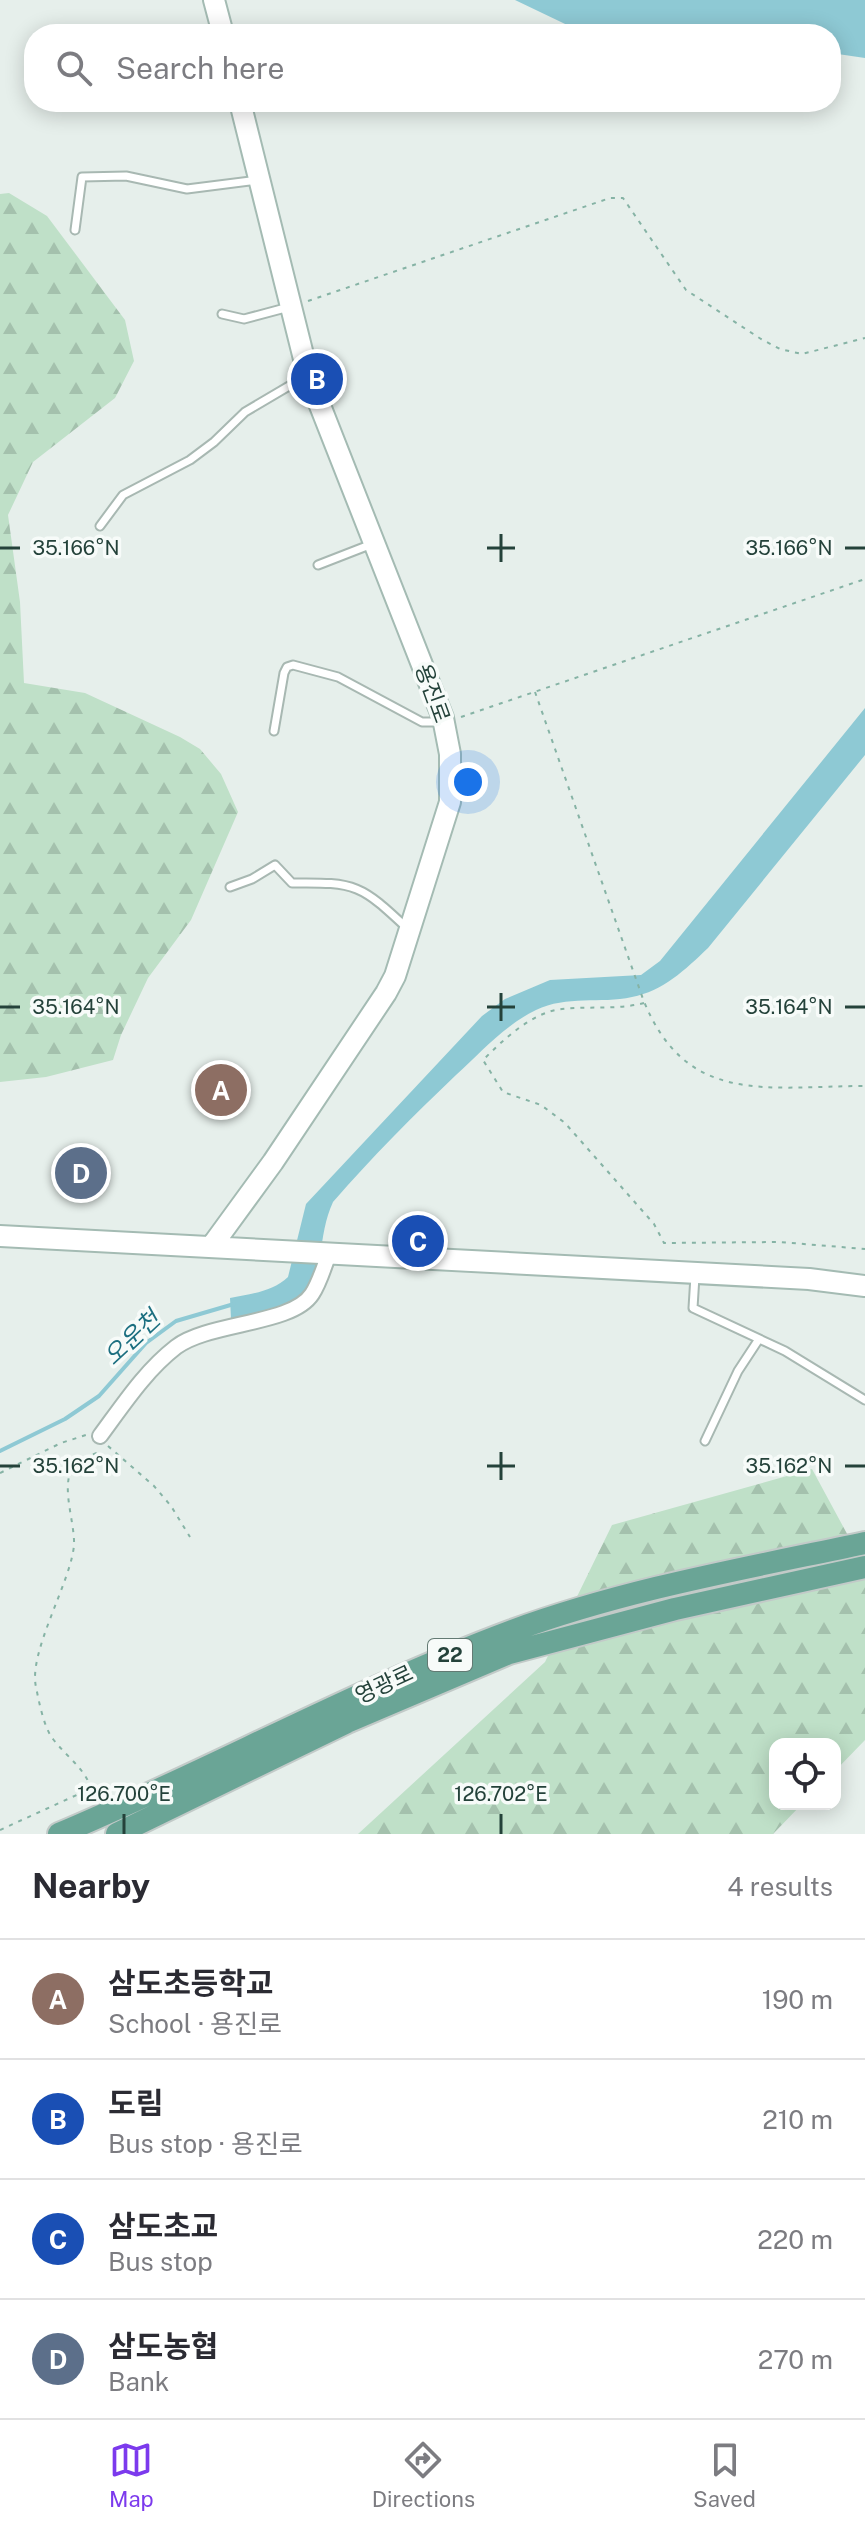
<!DOCTYPE html>
<html lang="en">
<head>
<meta charset="utf-8">
<style>
	:root { --surface:#fff; --page:#f2f2f3; --text:#2b2b33; --muted:#7c7c81; --line:#e1e1e2; --accent:#7c3aed }
	body { margin:0; font-family:"Public Sans","Noto Sans KR",sans-serif; background:var(--page); color:var(--text) }
	.controls { position:absolute; right:24px; bottom:24px; display:grid; overflow:hidden; border-radius:16px; box-shadow:0 4px 20px #0003 }
	.controls button { width:72px; height:72px; display:grid; place-items:center; padding:0; border:0; border-bottom:2px solid var(--line); background:var(--surface); color:var(--text); font:40px sans-serif }
	.you { position:absolute; left:468px; top:782px; width:28px; height:28px; margin:-20px; border:6px solid #fff; border-radius:50%; background:#1a73e8; box-shadow:0 0 0 12px #1a73e833 }
	.badge { display:grid; place-items:center; width:52px; height:52px; border-radius:50%; background:var(--accent); color:#fff; font-size:26px; font-weight:700 }
	.pin { position:absolute; translate:-50% -50%; border:4px solid #fff; box-shadow:0 2px 8px #0006 }
	.list { margin:0; padding:0; list-style:none }
	h2 { display:flex; justify-content:space-between; align-items:center; height:104px; margin:0; padding:0 32px; font-size:34px }
	h2 small { font-size:26px; font-weight:400; color:var(--muted) }
	.list li { display:grid; grid-template-columns:52px 1fr auto; gap:24px; align-items:center; box-sizing:border-box; height:120px; padding:0 32px; border-top:2px solid var(--line) }
	.list b { display:block; font-size:30px; white-space:nowrap }
	.list p { margin:0; font-size:26px; white-space:nowrap; color:var(--muted) }
	.list em { font-size:26px; font-style:normal; color:var(--muted) }
	.icon { flex:none; width:44px; height:44px; fill:none; stroke:currentColor; stroke-width:2; stroke-linecap:round; stroke-linejoin:round }
	.map { position:relative; flex:none; width:865px; height:1834px; overflow:hidden }
	.search { position:absolute; background:var(--surface); box-shadow:0 4px 20px #0003; left:24px; right:24px; top:24px; height:88px; display:flex; align-items:center; gap:20px; box-sizing:border-box; padding:0 28px; border-radius:32px; color:var(--muted); font-size:30px }
	.sheet { height:584px; background:var(--surface) }
	nav { display:flex; justify-content:space-around; align-items:center; box-sizing:border-box; height:112px; border-top:2px solid var(--line); background:var(--surface); font-size:22px; color:var(--muted) }
	nav a { display:grid; justify-items:center; gap:4px }
	nav .on { color:var(--accent) }
	.map>svg:first-child { display:block }
	.forest { fill:url(#forest-firs) }
	.water { fill:#8ec9d4 }
	.lines { fill:none; stroke-linecap:round; stroke-linejoin:round }
	.stream { stroke:#8ec9d4; stroke-width:4 }
	.lane-casing { stroke:#a8b8b2; stroke-width:11 }
	.street-casing { stroke:#a8b8b2; stroke-width:18 }
	.secondary-casing { stroke:#a4bbb3; stroke-width:24 }
	.primary-casing { stroke:#c2cac8; stroke-width:26 }
	.path { stroke:#86b3a5; stroke-width:2; stroke-dasharray:4 6; stroke-linecap:butt }
	.lane { stroke:#fff; stroke-width:7 }
	.street { stroke:#fff; stroke-width:14 }
	.secondary { stroke:#fff; stroke-width:20 }
	.primary { stroke:#6aa596; stroke-width:22 }
	.ticks { fill:none; stroke:#24423a; stroke-width:3 }
	.labels { text-anchor:middle; stroke-width:7; stroke-linejoin:round; paint-order:stroke }
	.shield { fill:#f7fbf9; stroke:#637a73; stroke-width:2 }
	.shield-label { font-size:20px; font-weight:bold; fill:#24423a }
	.street-label { font-size:22px; fill:#24423a; stroke:#f7fbf9 }
	.water-label { font-size:24px; font-style:italic; fill:#1c6f80; stroke:#f7fbf9 }
	.ticks-label { font-size:20px; text-anchor:middle; fill:#24423a; stroke:#f7fbf9; stroke-width:7; stroke-linejoin:round; paint-order:stroke }
</style>
</head>
<body>
<div class="map">
<svg width="865" height="1834" viewBox="0 0 865 1834">
	<defs>
		<pattern id="forest-firs" width="22" height="20" patternUnits="userSpaceOnUse" patternTransform="scale(2)"><rect width="22" height="20" fill="#bfe0c8"/><path d="M5 1l3.5 6h-7zM16 11l3.5 6h-7z" fill="#a4c1ad"/></pattern>
	</defs>
	<rect width="100%" height="100%" fill="#e6efeb"/>
	<path class="forest" d="M 9,193 L 47,216 L 125,320 L 134,361 L 115,398 L 33,462 L 8,515 L 20,602 L 24,683 L 85,693 L 180,737 L 200,749 L 221,774 L 238,812 L 191,920 L 148,978 L 121,1035 L 113,1060 L 46,1077 L 0,1082 L 0,194 Z
		M 812,1469 L 865,1567 L 865,1740 L 835,1771 L 835,1744 L 775,1744 L 775,1804 L 802,1804 L 773,1834 L 358,1834 L 545,1662 L 612,1525 Z"/>
	<path class="water" d="M 515,0 L 865,0 L 865,58 L 831,53 L 831,34 L 586,34 Z
		M 865,708 L 865,755 L 708,948 C 685,970 663,991 632,997 C 600,1004 567,995 536,1010 C 505,1025 481,1052 456,1075 C 413,1116 372,1157 333,1202 C 325,1219 323,1237 320,1256 C 311,1307 273,1310 231,1319 L 230,1298 C 250,1294 272,1292 288,1277 L 306,1204 L 482,1016 L 505,999 L 550,980 L 641,975 L 660,961 Z"/>
	<g class="lines">
		<path class="stream" d="M 0,1451 L 65,1419 L 99,1396 L 146,1343 L 176,1321 L 234,1304"/>
		<defs>
			<path id="lane" d="M 75,230 L 82,177 L 126,176 L 187,189 L 258,180
				M 222,314 L 244,319 L 289,307
				M 100,526 L 123,495 L 190,460 L 214,442 L 245,412 L 306,376
				M 318,565 L 372,544
				M 274,731 L 284,673 L 287,667 L 293,665 L 338,677 L 422,722 L 442,722
				M 230,887 L 252,879 L 275,865 L 292,883 C 357,882 361,885 408,929
				M 695,1276 L 693,1308 L 785,1351 L 865,1400
				M 705,1441 L 738,1371 L 759,1339"/>
			<path id="street" d="M 100,1436 C 123,1405 145,1371 176,1347 C 209,1322 292,1325 312,1294 C 320,1282 324,1266 329,1254"/>
			<path id="secondary" d="M 214,0 L 223,34
				M 0,1236 L 809,1279 L 865,1286
				M 211,1247 L 273,1162 L 386,993 L 395,976 L 450,802 L 450,754 L 443,718 L 308,375 L 240,102"/>
			<path id="primary" d="M 59,1834 C 211,1770 357,1689 512,1631 C 626,1589 747,1568 865,1543
				M 117,1834 L 347,1722 L 509,1653 L 675,1609 L 865,1567"/>
		</defs>
		<use href="#lane" class="lane-casing"/>
		<use href="#street" class="street-casing"/>
		<use href="#secondary" class="secondary-casing"/>
		<use href="#primary" class="primary-casing"/>
		<path class="path" d="M 308,301 L 610,198 L 623,198 L 686,290 L 761,339 L 780,349 L 802,354 L 865,338
			M 535,692 L 643,999 C 686,1107 767,1086 865,1086
			M 461,717 L 865,579
			M 644,1003 C 617,1010 589,1006 562,1009 C 532,1012 503,1040 483,1060 L 503,1092 L 541,1105 L 565,1123 L 654,1224 L 664,1243 L 779,1242 L 865,1249
			M 108,1446 L 154,1486 L 171,1506 L 190,1537
			M 0,1473 L 61,1443 L 86,1435
			M 93,1799 C 91,1772 69,1760 53,1739 C 44,1728 39,1702 36,1687 C 28,1652 71,1582 74,1545 C 75,1524 62,1490 71,1471 C 76,1459 90,1456 101,1451
			M 0,1830 L 92,1788"/>
		<use href="#lane" class="lane"/>
		<use href="#street" class="street"/>
		<use href="#secondary" class="secondary"/>
		<use href="#primary" class="primary"/>
	</g>
	<path class="ticks" d="M 501,534 L 501,562M 0,548 L 20,548M 487,548 L 515,548M 845,548 L 865,548M 501,993 L 501,1021M 0,1007 L 20,1007M 487,1007 L 515,1007M 845,1007 L 865,1007M 501,1452 L 501,1480M 0,1466 L 20,1466M 487,1466 L 515,1466M 845,1466 L 865,1466M 124,1814 L 124,1834M 501,1814 L 501,1834"/>
	<g class="labels">
		<rect class="shield" x="428" y="1639" width="44" height="32" rx="6"/>
		<g class="shield-label">
			<text x="450" y="1662">22</text>
		</g>
		<g class="street-label">
			<text transform="translate(433 693) rotate(70)" y="8">용진로</text>
			<text transform="translate(384 1684) rotate(-25)" y="8">영광로</text>
		</g>
		<g class="water-label">
			<text transform="translate(132 1338) rotate(-43)" y="8">오운천</text>
		</g>
	</g>
	<g class="ticks-label">
		<text x="76" y="555">35.166°N</text>
		<text x="789" y="555">35.166°N</text>
		<text x="76" y="1014">35.164°N</text>
		<text x="789" y="1014">35.164°N</text>
		<text x="76" y="1473">35.162°N</text>
		<text x="789" y="1473">35.162°N</text>
		<text x="124" y="1801">126.700°E</text>
		<text x="501" y="1801">126.702°E</text>
	</g>
</svg>
<div class="controls">
<button><svg class="icon" aria-label="locate" viewBox="0 0 24 24"><circle cx="12" cy="12" r="6"/><path d="M12 2v4M12 18v4M2 12h4M18 12h4"/></svg></button>
</div>
<div class="you"></div>
<div class="pin badge" style="left:221px;top:1090px;background:#8d6e63">A</div>
<div class="pin badge" style="left:317px;top:379px;background:#1a4fb4">B</div>
<div class="pin badge" style="left:418px;top:1241px;background:#1a4fb4">C</div>
<div class="pin badge" style="left:81px;top:1173px;background:#5c6f8a">D</div>
<div class="search"><svg class="icon" aria-label="search" viewBox="0 0 24 24"><circle cx="10" cy="10" r="6"/><path d="M15 15l6 6"/></svg>Search here</div>
</div>
<section class="sheet">
<h2>Nearby<small>4 results</small></h2>
<ul class="list">
<li><span class="badge" style="background:#8d6e63">A</span><div><b>삼도초등학교</b><p>School · 용진로</p></div><em>190 m</em></li>
<li><span class="badge" style="background:#1a4fb4">B</span><div><b>도림</b><p>Bus stop · 용진로</p></div><em>210 m</em></li>
<li><span class="badge" style="background:#1a4fb4">C</span><div><b>삼도초교</b><p>Bus stop</p></div><em>220 m</em></li>
<li><span class="badge" style="background:#5c6f8a">D</span><div><b>삼도농협</b><p>Bank</p></div><em>270 m</em></li>
</ul>
</section>
<nav>
<a class="on"><svg class="icon" aria-label="map" viewBox="0 0 24 24"><path d="M3 6l6-2 6 2 6-2v14l-6 2-6-2-6 2zM9 4v14M15 6v14"/></svg>Map</a>
<a><svg class="icon" aria-label="directions" viewBox="0 0 24 24"><path d="M12 3l9 9-9 9-9-9zM9 14v-3h6M13 9l2 2-2 2"/></svg>Directions</a>
<a><svg class="icon" aria-label="saved" viewBox="0 0 24 24"><path d="M7 4h10v16l-5-4-5 4z"/></svg>Saved</a>
</nav>
</body>
</html>
